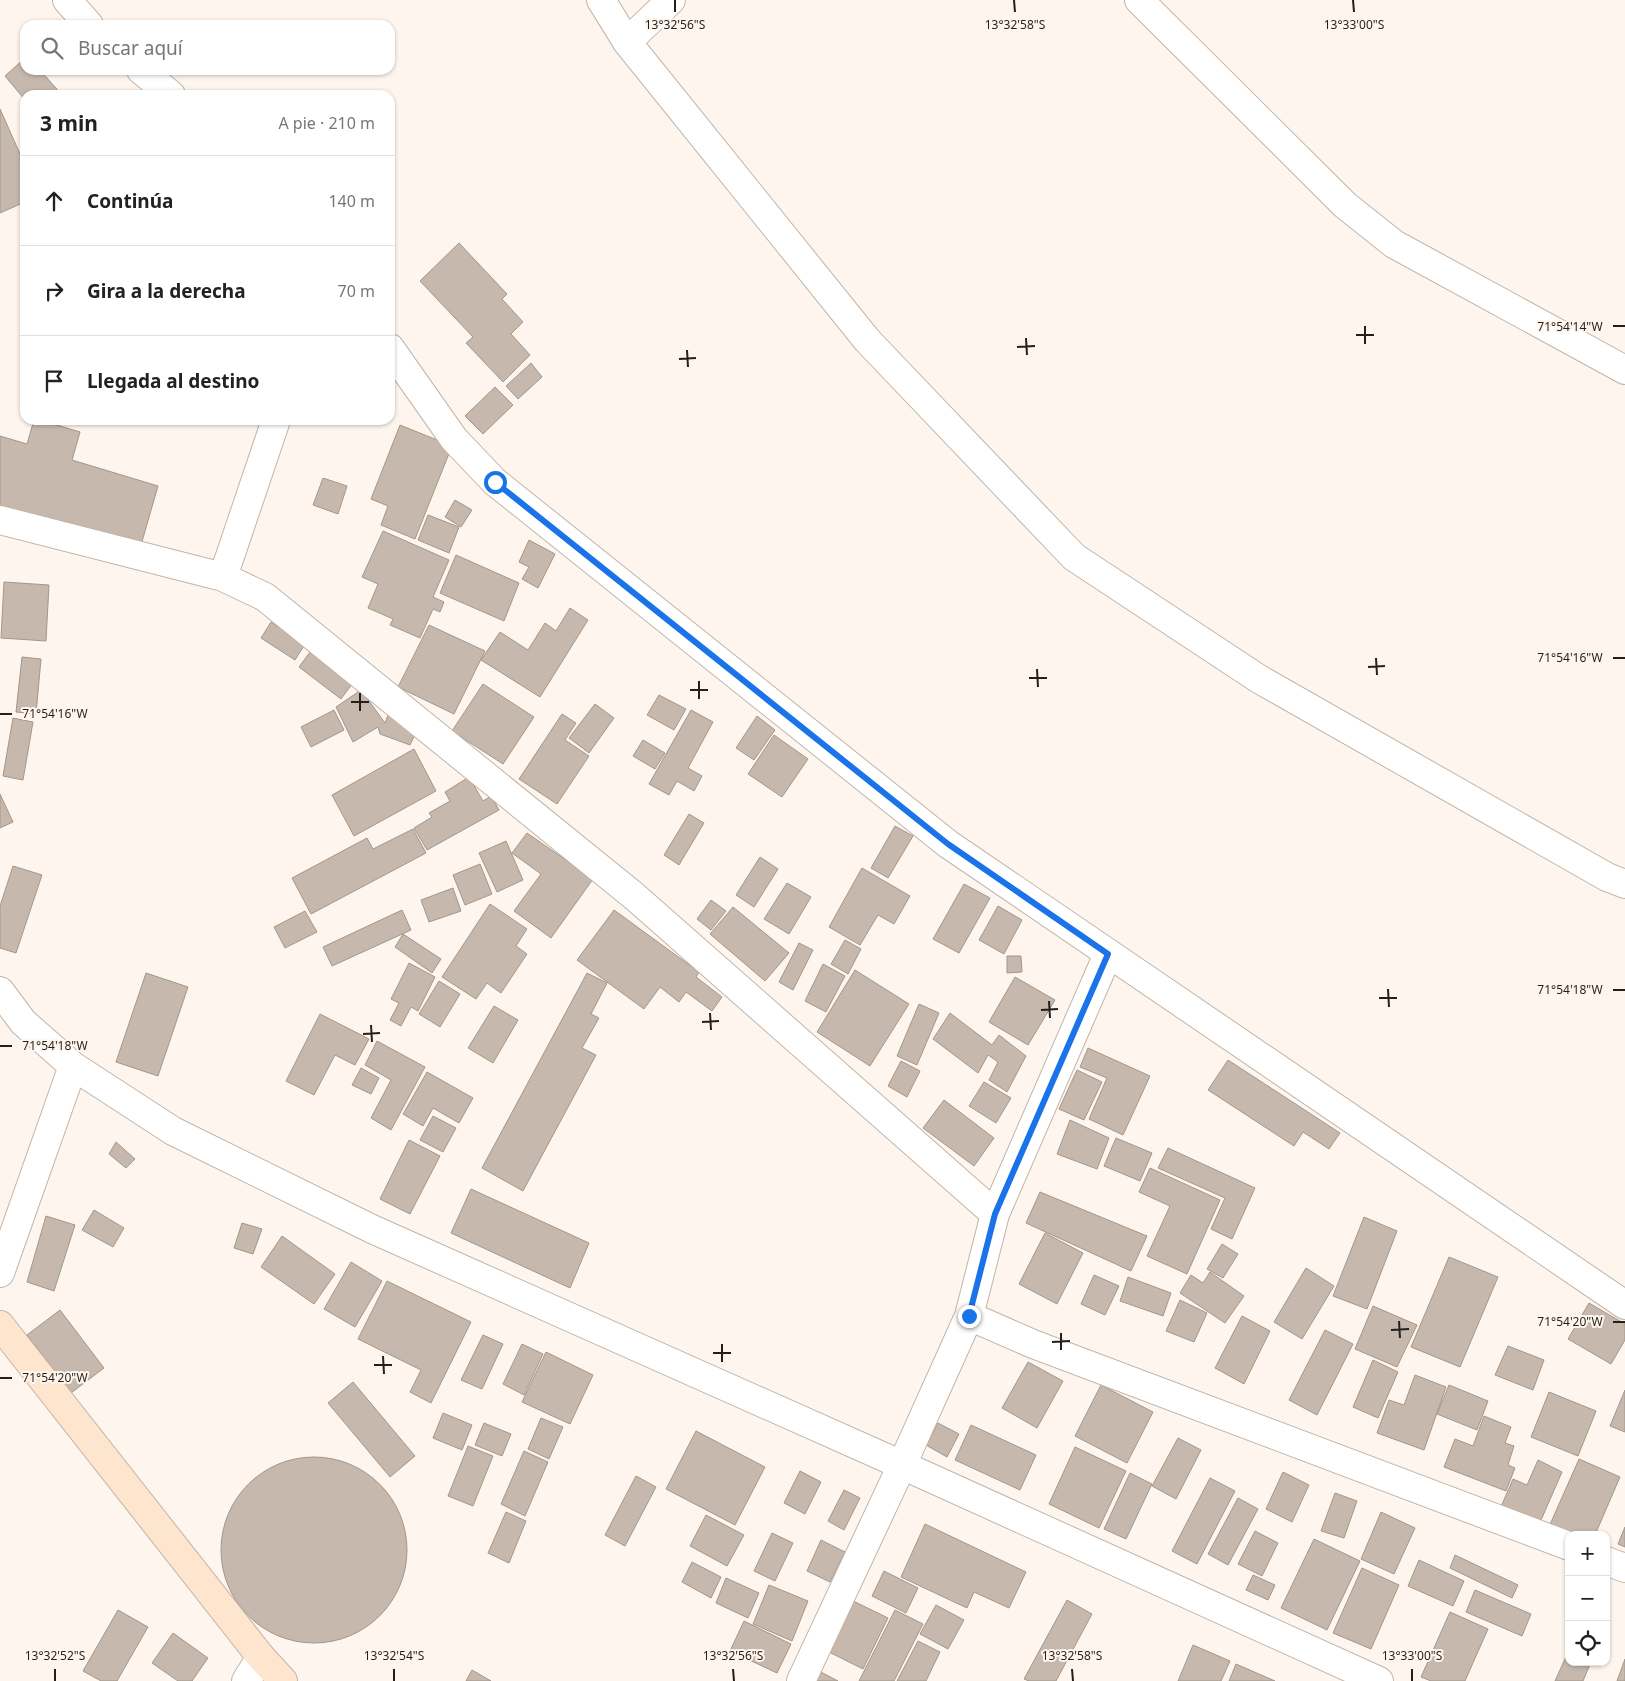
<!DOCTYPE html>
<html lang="es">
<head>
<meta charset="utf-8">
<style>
	:root { --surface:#fff; --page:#f2f2f2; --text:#222; --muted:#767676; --line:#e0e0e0 }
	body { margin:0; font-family:"Noto Sans",sans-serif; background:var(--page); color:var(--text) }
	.controls { position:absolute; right:15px; bottom:15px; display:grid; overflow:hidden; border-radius:10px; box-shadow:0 1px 4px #0004 }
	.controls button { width:45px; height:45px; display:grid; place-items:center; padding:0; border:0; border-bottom:1px solid var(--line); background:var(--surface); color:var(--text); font:25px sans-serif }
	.stop { position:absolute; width:15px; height:15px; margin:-11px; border:4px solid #1a73e8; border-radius:50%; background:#fff }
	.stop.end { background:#1a73e8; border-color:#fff; box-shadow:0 1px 5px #0008 }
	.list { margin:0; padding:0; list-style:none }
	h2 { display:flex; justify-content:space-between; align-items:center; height:65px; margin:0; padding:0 20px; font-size:21px }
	h2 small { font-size:16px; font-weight:400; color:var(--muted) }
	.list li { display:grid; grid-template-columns:32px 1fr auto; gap:15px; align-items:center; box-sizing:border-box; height:90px; padding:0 20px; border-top:1px solid var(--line) }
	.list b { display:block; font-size:19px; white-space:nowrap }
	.list em { font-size:16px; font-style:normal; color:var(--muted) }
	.icon { flex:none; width:28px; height:28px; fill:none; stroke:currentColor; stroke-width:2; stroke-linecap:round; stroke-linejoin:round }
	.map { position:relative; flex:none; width:1625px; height:1681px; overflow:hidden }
	.search { position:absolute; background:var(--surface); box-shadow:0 1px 4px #0004; left:20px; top:20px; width:375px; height:55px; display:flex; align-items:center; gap:12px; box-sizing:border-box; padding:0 18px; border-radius:15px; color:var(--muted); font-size:19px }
	.panel { position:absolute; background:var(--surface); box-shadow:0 1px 4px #0004; left:20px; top:90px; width:375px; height:335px; border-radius:15px }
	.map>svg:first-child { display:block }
	.building { fill:#c6b8ac; stroke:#a3968b }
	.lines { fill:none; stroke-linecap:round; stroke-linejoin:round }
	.street-casing { stroke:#c2b4a8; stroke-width:30 }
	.secondary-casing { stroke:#c2b4a8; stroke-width:30 }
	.street { stroke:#fff; stroke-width:28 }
	.secondary { stroke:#fee5ce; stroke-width:28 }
	.route { stroke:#1a73e8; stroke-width:6 }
	.ticks { fill:none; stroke:#241f1b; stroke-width:2 }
	.ticks-label { font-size:12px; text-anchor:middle; fill:#241f1b; stroke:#fef6ee; stroke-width:4; stroke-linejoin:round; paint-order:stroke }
</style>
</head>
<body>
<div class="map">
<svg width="1625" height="1681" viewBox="0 0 1625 1681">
	<rect width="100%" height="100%" fill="#fef6ee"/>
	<path class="building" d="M 25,58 L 25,70 L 40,70 L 62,95 L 25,95 L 25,100 L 5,76 Z
		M 0,109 L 25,165 L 25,202 L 0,213 Z
		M 459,243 L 507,294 L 502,299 L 523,322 L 511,334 L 530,355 L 503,382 L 466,343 L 473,337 L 420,281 Z
		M 531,363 L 542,377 L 518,399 L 506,386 Z
		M 495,387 L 513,405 L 483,434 L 465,416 Z
		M 34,420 L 40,420 L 80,432 L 72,460 L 158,486 L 139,552 L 0,510 L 0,436 L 27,444 Z
		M 400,425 L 452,446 L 415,539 L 381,525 L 388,506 L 371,499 Z
		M 323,478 L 347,486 L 338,514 L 313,505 Z
		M 455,500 L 472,510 L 461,527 L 445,517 Z
		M 428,515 L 459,527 L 449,553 L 418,540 Z
		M 383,531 L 449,560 L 433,597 L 444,602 L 440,612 L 433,609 L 420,638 L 390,625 L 393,619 L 368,608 L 378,584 L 362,577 Z
		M 529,540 L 555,554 L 538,588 L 522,579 L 529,567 L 519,562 Z
		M 456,555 L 519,583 L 504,621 L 440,593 Z
		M 4,582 L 49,585 L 46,641 L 1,638 Z
		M 570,608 L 588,620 L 540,697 L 481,660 L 500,632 L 528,650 L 545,623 L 556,631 Z
		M 271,622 L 305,644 L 295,660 L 261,638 Z
		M 429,625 L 485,651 L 454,714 L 398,687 Z
		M 313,648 L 355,680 L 341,699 L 299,667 Z
		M 22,657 L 41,659 L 36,714 L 16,712 Z
		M 483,684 L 534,717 L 503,764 L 452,731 Z
		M 361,690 L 385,723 L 388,715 L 418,728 L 410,745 L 380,734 L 378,727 L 353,742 L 336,707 Z
		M 659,695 L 686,709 L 674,730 L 647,715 Z
		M 595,704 L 614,718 L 589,753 L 569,738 Z
		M 334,710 L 344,730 L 311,747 L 301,727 Z
		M 691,710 L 713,722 L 688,768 L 702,776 L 694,791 L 677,781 L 669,795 L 649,784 Z
		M 562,714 L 576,723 L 565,740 L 589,756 L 557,804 L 519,779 Z
		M 757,716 L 775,730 L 754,760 L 736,748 Z
		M 13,718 L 33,722 L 23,780 L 3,776 Z
		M 774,735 L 808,759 L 782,797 L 748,774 Z
		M 643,740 L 665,753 L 655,769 L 633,756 Z
		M 414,749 L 436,791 L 354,836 L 332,795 Z
		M 469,777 L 483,801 L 491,796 L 499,810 L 427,850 L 414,828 L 432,817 L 429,813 L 450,801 L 445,792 Z
		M 0,794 L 13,822 L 0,828 Z
		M 689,814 L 704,823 L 679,865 L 664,855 Z
		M 895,826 L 913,836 L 888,878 L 871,868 Z
		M 413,829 L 426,853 L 311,914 L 292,878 L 367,838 L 373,849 Z
		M 527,833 L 593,879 L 551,938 L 514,911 L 541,874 L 512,853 Z
		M 506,841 L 523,880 L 497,892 L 479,853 Z
		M 760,857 L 778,869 L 754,907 L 736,895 Z
		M 480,864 L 492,894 L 465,905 L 453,875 Z
		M 13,866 L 42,875 L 16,953 L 0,948 L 0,906 Z
		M 862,868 L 910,896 L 894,924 L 878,915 L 860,945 L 829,927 Z
		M 787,883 L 811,897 L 789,934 L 764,919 Z
		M 964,884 L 990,898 L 959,953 L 933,939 Z
		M 453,888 L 461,911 L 429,922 L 421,900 Z
		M 711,900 L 726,911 L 711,930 L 697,919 Z
		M 490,904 L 527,929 L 516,946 L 527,954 L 501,993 L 487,983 L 476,999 L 442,977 Z
		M 998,906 L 1022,920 L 1004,954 L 979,940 Z
		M 733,907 L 789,953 L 765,981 L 710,934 Z
		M 402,910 L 411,930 L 332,966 L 323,947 Z
		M 614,910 L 699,972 L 696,977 L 722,997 L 712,1011 L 686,992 L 679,1002 L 660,987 L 644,1009 L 577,960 Z
		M 305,911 L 317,932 L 285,948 L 274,927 Z
		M 403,934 L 441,959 L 432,973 L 395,947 Z
		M 845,940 L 861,949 L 848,974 L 831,964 Z
		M 799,943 L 813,950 L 793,990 L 779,982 Z
		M 1007,956 L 1021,956 L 1022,972 L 1007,973 Z
		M 409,963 L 435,977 L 418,1011 L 411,1007 L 401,1026 L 390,1020 L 399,1003 L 391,999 Z
		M 823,964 L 845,976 L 826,1012 L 805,1001 Z
		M 855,970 L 909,1004 L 870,1066 L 817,1032 Z
		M 146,973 L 188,987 L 158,1076 L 116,1062 Z
		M 587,973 L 607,983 L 591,1014 L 599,1018 L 582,1048 L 596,1055 L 523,1191 L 482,1168 Z
		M 1015,977 L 1055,1000 L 1028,1045 L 989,1022 Z
		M 439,981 L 460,994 L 440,1027 L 419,1014 Z
		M 919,1004 L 939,1013 L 917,1065 L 897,1056 Z
		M 494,1006 L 518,1020 L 493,1063 L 468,1048 Z
		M 950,1013 L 992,1045 L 999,1035 L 1026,1056 L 1007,1092 L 989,1080 L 998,1062 L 988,1055 L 978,1073 L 933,1039 Z
		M 320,1014 L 369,1039 L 355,1065 L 335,1055 L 314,1095 L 286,1081 Z
		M 377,1041 L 425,1067 L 391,1130 L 371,1118 L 391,1080 L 365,1065 Z
		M 1088,1048 L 1150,1076 L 1123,1135 L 1089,1119 L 1107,1078 L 1080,1067 Z
		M 1228,1060 L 1340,1133 L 1329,1149 L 1303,1132 L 1294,1146 L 1208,1090 Z
		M 901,1061 L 920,1071 L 907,1097 L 888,1086 Z
		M 361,1068 L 379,1078 L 371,1094 L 352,1085 Z
		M 1077,1070 L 1102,1082 L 1084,1120 L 1059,1109 Z
		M 427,1072 L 473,1098 L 459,1123 L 433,1108 L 423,1126 L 403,1114 Z
		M 984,1082 L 1011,1098 L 996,1123 L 969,1106 Z
		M 944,1100 L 994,1138 L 974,1166 L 923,1128 Z
		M 433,1116 L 456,1128 L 443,1152 L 420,1140 Z
		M 1070,1120 L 1109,1138 L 1097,1169 L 1057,1154 Z
		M 1116,1138 L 1152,1153 L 1140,1181 L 1104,1166 Z
		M 409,1140 L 440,1156 L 410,1214 L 380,1199 Z
		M 116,1142 L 135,1159 L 126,1168 L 109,1154 Z
		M 1168,1148 L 1255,1188 L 1232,1239 L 1211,1229 L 1225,1198 L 1158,1168 Z
		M 1150,1168 L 1220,1200 L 1187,1274 L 1147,1256 L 1170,1206 L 1139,1192 Z
		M 471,1189 L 589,1243 L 570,1288 L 451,1233 Z
		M 1040,1192 L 1147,1236 L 1131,1271 L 1026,1223 Z
		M 94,1210 L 124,1228 L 113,1247 L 82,1230 Z
		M 46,1216 L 75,1225 L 54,1291 L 27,1282 Z
		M 1364,1217 L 1397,1231 L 1367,1309 L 1333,1296 Z
		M 242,1223 L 262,1229 L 253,1254 L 234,1248 Z
		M 1045,1233 L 1083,1253 L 1057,1304 L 1019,1284 Z
		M 282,1236 L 335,1274 L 314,1304 L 261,1267 Z
		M 1222,1244 L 1238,1254 L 1223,1278 L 1207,1269 Z
		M 1449,1257 L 1498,1277 L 1460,1367 L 1411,1347 Z
		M 351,1262 L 382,1281 L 355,1327 L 324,1309 Z
		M 1306,1268 L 1334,1286 L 1302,1339 L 1274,1322 Z
		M 1210,1272 L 1244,1296 L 1225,1323 L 1180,1293 L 1191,1275 L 1203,1283 Z
		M 1094,1275 L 1119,1286 L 1105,1315 L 1081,1304 Z
		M 1128,1277 L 1171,1293 L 1163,1316 L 1120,1301 Z
		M 387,1281 L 471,1322 L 431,1403 L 410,1392 L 421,1370 L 358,1339 Z
		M 1180,1300 L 1207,1313 L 1194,1342 L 1166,1331 Z
		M 1589,1303 L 1625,1324 L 1625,1340 L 1611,1364 L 1568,1339 Z
		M 1373,1306 L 1417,1325 L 1397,1367 L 1355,1349 Z
		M 60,1310 L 104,1368 L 71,1393 L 27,1335 Z
		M 1242,1316 L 1270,1331 L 1244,1384 L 1215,1368 Z
		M 1325,1330 L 1353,1344 L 1317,1415 L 1289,1400 Z
		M 483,1335 L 503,1344 L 482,1389 L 461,1380 Z
		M 522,1344 L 543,1354 L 524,1395 L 503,1384 Z
		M 1508,1346 L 1544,1360 L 1533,1390 L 1495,1375 Z
		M 546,1352 L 593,1375 L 570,1424 L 522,1402 Z
		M 1373,1360 L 1398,1372 L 1378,1418 L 1353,1407 Z
		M 1028,1362 L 1063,1381 L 1037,1428 L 1002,1408 Z
		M 1415,1375 L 1446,1387 L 1424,1450 L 1377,1433 L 1389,1400 L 1404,1405 Z
		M 353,1382 L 415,1456 L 390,1477 L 328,1403 Z
		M 1101,1385 L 1153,1412 L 1127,1463 L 1075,1436 Z
		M 1449,1385 L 1488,1401 L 1477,1430 L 1437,1414 Z
		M 1625,1390 L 1625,1432 L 1610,1426 Z
		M 1549,1392 L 1596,1411 L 1578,1456 L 1531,1437 Z
		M 443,1413 L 472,1425 L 462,1450 L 433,1438 Z
		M 1484,1416 L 1511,1427 L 1505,1443 L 1514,1446 L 1508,1465 L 1515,1468 L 1506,1491 L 1444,1467 L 1455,1439 L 1473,1446 Z
		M 541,1418 L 563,1427 L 549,1459 L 528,1449 Z
		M 484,1423 L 511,1434 L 502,1456 L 475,1445 Z
		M 938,1423 L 959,1434 L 947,1457 L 926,1445 Z
		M 971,1425 L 1036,1455 L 1020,1490 L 955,1460 Z
		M 696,1431 L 765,1467 L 735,1525 L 666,1489 Z
		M 1178,1438 L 1201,1450 L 1176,1499 L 1152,1486 Z
		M 468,1446 L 493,1456 L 473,1506 L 448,1496 Z
		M 1075,1447 L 1126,1471 L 1099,1528 L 1049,1504 Z
		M 524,1451 L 548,1462 L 525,1516 L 501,1504 Z
		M221 1550a93 93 0 1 1 186 0a93 93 0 1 1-186 0Z
		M 1579,1459 L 1620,1477 L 1595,1535 L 1569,1535 L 1548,1529 Z
		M 1538,1460 L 1562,1472 L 1538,1527 L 1500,1509 L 1513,1479 L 1527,1485 Z
		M 800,1471 L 821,1482 L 805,1514 L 784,1503 Z
		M 1283,1472 L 1309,1485 L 1292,1522 L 1266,1509 Z
		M 1130,1473 L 1152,1484 L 1126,1539 L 1104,1529 Z
		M 636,1476 L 656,1487 L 625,1546 L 605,1535 Z
		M 1210,1478 L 1235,1491 L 1197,1564 L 1172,1551 Z
		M 844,1490 L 860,1498 L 844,1530 L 828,1521 Z
		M 1335,1493 L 1357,1501 L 1344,1538 L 1321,1531 Z
		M 1238,1498 L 1258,1509 L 1228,1565 L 1208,1554 Z
		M 506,1512 L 526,1521 L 509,1563 L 488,1553 Z
		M 1381,1512 L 1415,1528 L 1394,1574 L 1361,1559 Z
		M 706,1515 L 744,1535 L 727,1566 L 690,1546 Z
		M 925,1524 L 1026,1572 L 1009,1608 L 974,1592 L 967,1608 L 901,1577 Z
		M 1625,1527 L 1625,1547 L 1618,1544 Z
		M 1255,1531 L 1278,1543 L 1262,1576 L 1238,1564 Z
		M 772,1533 L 793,1543 L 775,1581 L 754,1571 Z
		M 1314,1539 L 1360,1561 L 1327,1630 L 1281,1608 Z
		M 821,1540 L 845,1552 L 830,1582 L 807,1571 Z
		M 1455,1555 L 1518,1585 L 1512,1598 L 1450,1568 Z
		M 1419,1560 L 1464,1581 L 1453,1606 L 1408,1586 Z
		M 692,1562 L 721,1577 L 711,1598 L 682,1582 Z
		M 1362,1568 L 1399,1585 L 1371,1649 L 1333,1633 Z
		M 884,1571 L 918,1588 L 906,1613 L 872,1596 Z
		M 1253,1575 L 1275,1585 L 1268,1600 L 1246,1590 Z
		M 726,1578 L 759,1593 L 748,1618 L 716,1603 Z
		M 769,1585 L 808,1601 L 792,1641 L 753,1624 Z
		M 1475,1590 L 1531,1614 L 1522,1636 L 1466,1612 Z
		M 843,1596 L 888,1618 L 863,1669 L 819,1647 Z
		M 1067,1600 L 1092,1614 L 1056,1681 L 1029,1681 L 1024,1679 Z
		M 936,1605 L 964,1620 L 948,1649 L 920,1634 Z
		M 118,1610 L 148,1627 L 117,1681 L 101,1681 L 83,1671 Z
		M 895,1610 L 923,1624 L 894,1681 L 859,1681 Z
		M 1450,1612 L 1488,1629 L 1465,1681 L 1431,1681 L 1421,1677 Z
		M 744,1621 L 791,1644 L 777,1673 L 730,1651 Z
		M 173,1633 L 208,1658 L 192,1681 L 178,1681 L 152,1663 Z
		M 918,1641 L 940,1652 L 926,1681 L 897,1681 Z
		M 1193,1645 L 1230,1661 L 1221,1681 L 1178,1681 Z
		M 1569,1650 L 1569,1662 L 1591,1662 L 1583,1681 L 1555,1681 Z
		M 1625,1659 L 1625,1681 L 1617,1681 Z
		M 1236,1664 L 1275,1681 L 1229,1681 Z
		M 472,1670 L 491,1681 L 466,1681 Z
		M 817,1670 L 838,1681 L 812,1681 Z"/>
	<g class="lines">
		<defs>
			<path id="street" d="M 67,0 L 89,25
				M 601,0 L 627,42 L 867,340 L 1074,557 L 1259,679 L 1607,877 L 1625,884
				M 1139,0 L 1345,205 L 1394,244 L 1625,370
				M 627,42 L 671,0
				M 141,70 L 171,95
				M 390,348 L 454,439 L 495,482 L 948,844 L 1625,1305
				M 0,520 L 223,577 L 265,597 L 634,896 L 995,1214
				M 223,577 L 276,420
				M 0,991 L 23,1022 L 73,1066 L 173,1131 L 372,1229 L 902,1465 L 1379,1681
				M 0,1273 L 73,1066
				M 969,1316 L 1033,1344 L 1569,1546
				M 1606,1561 L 1625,1568
				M 246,1681 L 261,1657
				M 801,1681 L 902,1465 L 969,1316 L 995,1214 L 1108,954"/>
			<path id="secondary" d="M 0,1325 L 261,1657 L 283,1681"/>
		</defs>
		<use href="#street" class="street-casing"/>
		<use href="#secondary" class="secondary-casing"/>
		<use href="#street" class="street"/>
		<use href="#secondary" class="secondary"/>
	</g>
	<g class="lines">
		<path class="route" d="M 495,482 L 948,844 L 1108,954 L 995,1214 L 969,1316"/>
	</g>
	<path class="ticks" d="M 675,0 L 675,12M 1014,0 L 1015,12M 1353,0 L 1354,12M 1365,326 L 1365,344M 1613,326 L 1625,326M 1356,335 L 1374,335M 1026,338 L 1027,355M 1017,347 L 1035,346M 687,350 L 688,367M 679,359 L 696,358M 1376,658 L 1377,675M 1613,658 L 1625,658M 1368,667 L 1385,666M 1037,669 L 1038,687M 1029,678 L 1047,678M 699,681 L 699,699M 690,690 L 708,690M 360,693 L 360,711M 351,702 L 369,702M 0,714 L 12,714M 1388,989 L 1389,1007M 1613,990 L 1625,990M 1379,998 L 1397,998M 1049,1001 L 1050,1018M 1041,1010 L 1058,1009M 710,1013 L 711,1030M 702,1022 L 719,1021M 371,1025 L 372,1042M 363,1034 L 380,1033M 0,1046 L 12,1046M 1399,1321 L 1400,1338M 1613,1322 L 1625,1322M 1391,1330 L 1409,1329M 1061,1333 L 1061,1350M 1052,1342 L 1070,1341M 722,1344 L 722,1362M 713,1353 L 731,1353M 383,1356 L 384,1374M 374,1365 L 392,1365M 0,1378 L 12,1378M 55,1669 L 55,1681M 394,1669 L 394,1681M 733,1669 L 734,1681M 1072,1669 L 1073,1681M 1412,1669 L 1412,1681"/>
	<g class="ticks-label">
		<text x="675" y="29">13°32'56"S</text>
		<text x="1015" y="29">13°32'58"S</text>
		<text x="1354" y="29">13°33'00"S</text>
		<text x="1570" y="331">71°54'14"W</text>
		<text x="1570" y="662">71°54'16"W</text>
		<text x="55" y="718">71°54'16"W</text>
		<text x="1570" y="994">71°54'18"W</text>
		<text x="55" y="1050">71°54'18"W</text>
		<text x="1570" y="1326">71°54'20"W</text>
		<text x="55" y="1382">71°54'20"W</text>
		<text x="55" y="1660">13°32'52"S</text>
		<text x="394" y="1660">13°32'54"S</text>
		<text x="733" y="1660">13°32'56"S</text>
		<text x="1072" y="1660">13°32'58"S</text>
		<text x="1412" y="1660">13°33'00"S</text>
	</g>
</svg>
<div class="controls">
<button>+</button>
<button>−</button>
<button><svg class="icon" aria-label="locate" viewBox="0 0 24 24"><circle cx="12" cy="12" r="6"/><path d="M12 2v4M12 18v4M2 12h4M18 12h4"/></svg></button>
</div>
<div class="stop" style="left:495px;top:482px"></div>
<div class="stop end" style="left:969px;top:1316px"></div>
<div class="search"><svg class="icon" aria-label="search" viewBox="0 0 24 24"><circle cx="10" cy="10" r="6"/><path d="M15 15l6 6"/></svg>Buscar aquí</div>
<section class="panel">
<h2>3 min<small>A pie · 210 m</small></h2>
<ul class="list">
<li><svg class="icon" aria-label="ahead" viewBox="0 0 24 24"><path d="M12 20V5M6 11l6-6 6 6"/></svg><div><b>Continúa</b></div><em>140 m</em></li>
<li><svg class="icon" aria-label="right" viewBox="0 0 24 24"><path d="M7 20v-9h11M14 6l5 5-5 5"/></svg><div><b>Gira a la derecha</b></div><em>70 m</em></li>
<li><svg class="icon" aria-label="arrive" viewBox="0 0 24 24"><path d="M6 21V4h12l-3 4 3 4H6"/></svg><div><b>Llegada al destino</b></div></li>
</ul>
</section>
</div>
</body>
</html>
